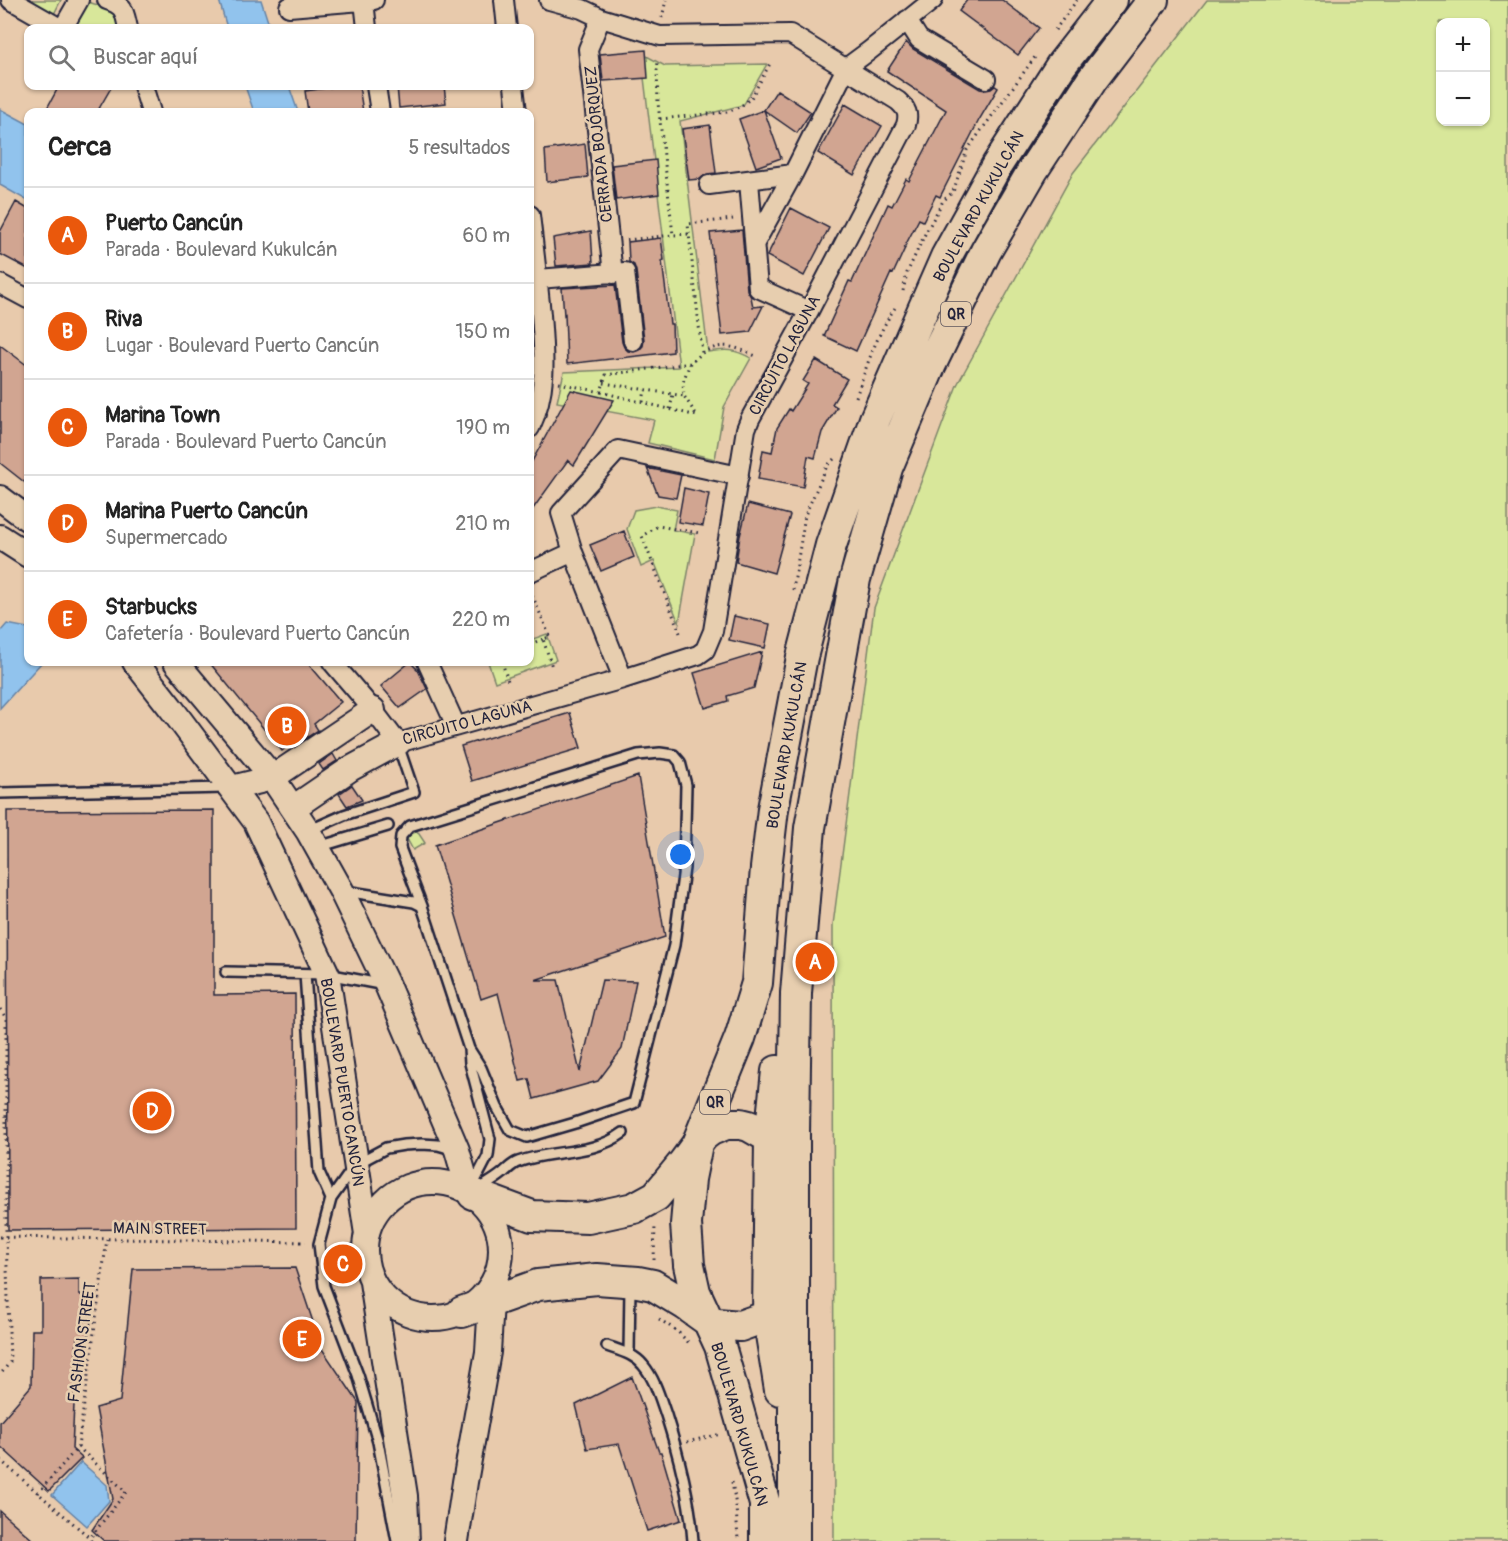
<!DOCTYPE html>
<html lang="es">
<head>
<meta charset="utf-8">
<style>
	:root { --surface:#fff; --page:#f2f2f2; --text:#222; --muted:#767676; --line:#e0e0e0; --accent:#ea580c }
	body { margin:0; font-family:Pangolin,sans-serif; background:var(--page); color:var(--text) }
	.controls { position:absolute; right:18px; top:18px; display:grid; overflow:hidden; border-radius:12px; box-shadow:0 2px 4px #0004 }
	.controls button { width:54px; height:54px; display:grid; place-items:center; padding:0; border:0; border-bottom:2px solid var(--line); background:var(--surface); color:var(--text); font:30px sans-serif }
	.you { position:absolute; left:681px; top:855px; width:21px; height:21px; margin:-15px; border:4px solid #fff; border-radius:50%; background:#1a73e8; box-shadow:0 0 0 9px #1a73e833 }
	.badge { display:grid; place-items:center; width:39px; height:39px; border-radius:50%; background:var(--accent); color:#fff; font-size:20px; font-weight:700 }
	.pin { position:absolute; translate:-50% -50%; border:3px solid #fff; box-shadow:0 2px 6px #0006 }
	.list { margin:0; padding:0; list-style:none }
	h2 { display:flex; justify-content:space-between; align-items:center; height:78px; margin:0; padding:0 24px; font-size:26px }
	h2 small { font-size:20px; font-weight:400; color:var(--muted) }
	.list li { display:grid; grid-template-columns:39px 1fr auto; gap:18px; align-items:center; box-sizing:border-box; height:96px; padding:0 24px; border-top:2px solid var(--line) }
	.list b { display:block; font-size:22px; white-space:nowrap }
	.list p { margin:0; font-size:20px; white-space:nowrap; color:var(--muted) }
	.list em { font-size:20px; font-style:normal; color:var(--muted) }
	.icon { flex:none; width:33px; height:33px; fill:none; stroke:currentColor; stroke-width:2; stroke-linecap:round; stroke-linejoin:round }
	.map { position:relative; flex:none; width:1508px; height:1541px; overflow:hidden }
	.search { position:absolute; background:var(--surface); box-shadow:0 2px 4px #0004; left:24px; top:24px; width:510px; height:66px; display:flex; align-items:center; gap:15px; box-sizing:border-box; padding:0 21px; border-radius:12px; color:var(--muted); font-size:22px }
	.panel { position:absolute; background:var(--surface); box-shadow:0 2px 4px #0004; left:24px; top:108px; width:510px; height:558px; border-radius:12px }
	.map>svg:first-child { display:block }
	.green { fill:#d8e79a; stroke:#7d846a; stroke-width:1.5; fill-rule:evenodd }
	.water { fill:#91c3ed; stroke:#6583a6; stroke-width:1.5 }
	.building { fill:#d1a591; stroke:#22223b; stroke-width:1.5 }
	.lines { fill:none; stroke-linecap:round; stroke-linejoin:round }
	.service-casing { stroke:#22223b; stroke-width:14 }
	.minor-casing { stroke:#22223b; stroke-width:22 }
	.tertiary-casing { stroke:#22223b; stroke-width:28 }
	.primary-casing { stroke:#22223b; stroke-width:34 }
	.path { stroke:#22223b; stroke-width:3; stroke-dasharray:1.5 4.5; stroke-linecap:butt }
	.service { stroke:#e7ceaf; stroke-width:9 }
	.minor { stroke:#e7ceaf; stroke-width:18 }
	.tertiary { stroke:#e7ceaf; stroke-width:24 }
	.primary { stroke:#e7ceaf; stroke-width:30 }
	.labels { text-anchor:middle; stroke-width:5; stroke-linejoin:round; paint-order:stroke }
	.shield { fill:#e7ceaf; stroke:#5d565e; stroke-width:1.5 }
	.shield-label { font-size:15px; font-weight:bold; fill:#22223b }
	.street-label { font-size:16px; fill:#22223b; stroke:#e7ceaf }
</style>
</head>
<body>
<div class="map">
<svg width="1508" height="1541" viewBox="0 0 1508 1541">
	<rect width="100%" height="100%" fill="#e8caac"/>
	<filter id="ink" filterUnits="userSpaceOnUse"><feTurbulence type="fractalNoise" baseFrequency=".0167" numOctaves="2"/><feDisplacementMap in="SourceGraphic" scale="12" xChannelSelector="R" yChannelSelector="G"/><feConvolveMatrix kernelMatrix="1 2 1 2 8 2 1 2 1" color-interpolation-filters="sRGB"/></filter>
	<g filter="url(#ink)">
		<path class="green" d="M 18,0 L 61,0 L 52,18 Z
			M 1207,0 L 1508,0 L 1508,1541 L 834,1541 L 833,925 L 874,608 L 957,385 L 1073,173 ZM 1440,22 L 1486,22 L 1486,122 L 1440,122 Z
			M 88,2 L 117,11 L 122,28 L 74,28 L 84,5 Z
			M 641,53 L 665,66 L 767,64 L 744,104 L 739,106 L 680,121 L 708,352 C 726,349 734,349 751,358 L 724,407 L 715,459 L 648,443 L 654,420 L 557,402 L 564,372 L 679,367 Z
			M 656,506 L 677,510 L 673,530 L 695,534 L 679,623 L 654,561 L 641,567 L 627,529 L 634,510 Z
			M 547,634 L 556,660 L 495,682 L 488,662 L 530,662 L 530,640 Z
			M 417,831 L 425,843 L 413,850 L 406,837 Z"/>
		<path class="water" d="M 219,0 L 261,0 L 270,28 L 227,28 Z
			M 245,86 L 289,86 L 298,112 L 254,112 Z
			M 0,109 L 28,124 L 28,201 L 0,185 Z
			M 7,624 L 28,628 L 28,662 L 42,662 L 0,708 L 0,632 Z
			M 81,1462 L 107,1485 L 109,1501 L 87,1526 L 52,1495 Z"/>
		<path class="building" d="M 967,0 L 1002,0 L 1039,28 L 1018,55 L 959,11 Z
			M 906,42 L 913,49 L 980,89 L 986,90 L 991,89 L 995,86 L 998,88 L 979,120 L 940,197 L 936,195 L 923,221 L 919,219 L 904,248 L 905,248 L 893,274 L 891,273 L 856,351 L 824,336 L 849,281 L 852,282 L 888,204 L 892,206 L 906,179 L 909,181 L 946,110 L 887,71 Z
			M 646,50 L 648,78 L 603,81 L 600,54 Z
			M 59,86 L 112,86 L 97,112 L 45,112 Z
			M 341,86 L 359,86 L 363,112 L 308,112 L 305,91 Z
			M 397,86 L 444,86 L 446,103 L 399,108 Z
			M 777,90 L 811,112 L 797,133 L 764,110 Z
			M 845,104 L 882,126 L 854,175 L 818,153 Z
			M 764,110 L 781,158 L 756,167 L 739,119 Z
			M 710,125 L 716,173 L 707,174 L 700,179 L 689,180 L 682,129 Z
			M 585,144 L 588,177 L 547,182 L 545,150 Z
			M 656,160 L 659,194 L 616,200 L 612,165 Z
			M 16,202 L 28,209 L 28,269 L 0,254 L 0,232 Z
			M 791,208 L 829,228 L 804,276 L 767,256 Z
			M 742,230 L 747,290 L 751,297 L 753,307 L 763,306 L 750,332 L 722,335 L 710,233 Z
			M 591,231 L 593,263 L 556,266 L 553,238 Z
			M 661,238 L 664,260 L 662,261 L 670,324 L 672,324 L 673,352 L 567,364 L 565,314 L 564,315 L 562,288 L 615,285 L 622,342 L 624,347 L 628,351 L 634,352 L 639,350 L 643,346 L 644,340 L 636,271 L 634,265 L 629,262 L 628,242 Z
			M 0,345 L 28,366 L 28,485 L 0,463 Z
			M 816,360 L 847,379 L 832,404 L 837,407 L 822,432 L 815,458 L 808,456 L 803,487 L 758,479 L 763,450 L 772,452 L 777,428 L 789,409 L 791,411 L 808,384 L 803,381 Z
			M 571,390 L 614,400 L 574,465 L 568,460 L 530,513 L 530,465 Z
			M 647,468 L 681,475 L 676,498 L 658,495 Z
			M 684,488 L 709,494 L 703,526 L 678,522 Z
			M 748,504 L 790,515 L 774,573 L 736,562 L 740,536 Z
			M 624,531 L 634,557 L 601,571 L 590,545 Z
			M 734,616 L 770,624 L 765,648 L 729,640 Z
			M 762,652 L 754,688 L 727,696 L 728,701 L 705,708 L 694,673 Z
			M 209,662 L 307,662 L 341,702 L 314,724 L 318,730 L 303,740 L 300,735 L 282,751 Z
			M 410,662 L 418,670 L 427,689 L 400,708 L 381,686 Z
			M 570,713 L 581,748 L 472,781 L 461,746 Z
			M 333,754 L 337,761 L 323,770 L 319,764 Z
			M 638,776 L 665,937 L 535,980 L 558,980 L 580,1072 L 602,980 L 636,981 L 622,1049 L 598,1081 L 534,1099 L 529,1079 L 520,1081 L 498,993 L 481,999 L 435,845 Z
			M 352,785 L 362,800 L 347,806 L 339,794 Z
			M 214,810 L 214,995 L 295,994 L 296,1228 L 8,1230 L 7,811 Z
			M 295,1268 L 322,1349 L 358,1402 L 356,1541 L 104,1541 L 92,1530 L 113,1499 L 96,1408 L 120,1401 L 133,1269 Z
			M 79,1279 L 79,1295 L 96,1295 L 88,1336 L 77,1337 L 72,1449 L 82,1458 L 49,1491 L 0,1446 L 0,1422 L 31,1386 L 32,1330 L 41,1330 L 41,1280 Z
			M 632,1377 L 659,1452 L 661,1452 L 681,1520 L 647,1531 L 619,1444 L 587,1449 L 576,1405 Z
			M 0,1511 L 34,1541 L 0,1541 Z"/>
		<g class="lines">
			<defs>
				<path id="service" d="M 0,793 L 226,788
					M 308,831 L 344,815 L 414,792 L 398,745
					M 318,847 L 388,826
					M 345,891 L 414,902 L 422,906 L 469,1049 L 481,1068 L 497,1107 L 510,1130 L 527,1137 L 575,1123 L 634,1103 L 674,945 L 684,868 L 686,785 L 680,762 L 674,755 L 660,753 L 638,755 L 410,826 L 401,836 L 400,848 L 422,906
					M 226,972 L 327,974 L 385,985
					M 305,974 L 319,1172 L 331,1199
					M 469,1049 L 470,1063 L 490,1139 L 488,1156 L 472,1187
					M 479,1189 C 487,1184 496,1179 503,1173 C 508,1169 512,1164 518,1162 C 553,1149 592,1156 623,1133
					M 607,1346 C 621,1351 634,1354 643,1365 C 655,1379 660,1398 666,1415 C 679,1456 690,1498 693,1541
					M 629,1353 L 630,1286
					M 397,1541 L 378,1442 L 358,1375 L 324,1286 L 319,1244 L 331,1199 L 356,1164 L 386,1148 L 404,1145 L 422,1144 L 438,1145 L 452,1149"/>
				<path id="minor" d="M 11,0 L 60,28
					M 107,0 C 125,6 124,11 128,28
					M 504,0 L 507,28
					M 364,1 L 367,28
					M 289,7 L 374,0
					M 601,18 L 588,49 L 613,274
					M 907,20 L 919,39 L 986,79
					M 63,28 L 79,0
					M 143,86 L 151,112
					M 376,86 L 380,112
					M 514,86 L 517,112
					M 749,181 L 758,288 L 809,311
					M 709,185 L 793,174
					M 530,215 C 534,248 538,281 541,315 C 544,356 548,389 530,428
					M 755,243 L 793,174 L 846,68 L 869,51 L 933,0
					M 538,279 L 625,272 L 633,341
					M 0,284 L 28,299
					M 530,572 L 573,552
					M 332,662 L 373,710 L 398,743 L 623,679 L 698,655 L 705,650 L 713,631 L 746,429 L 750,419 L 809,311 L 906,125 C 909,114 907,109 898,101 L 790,34 L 660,36 L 601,18 L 582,9 L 549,0
					M 427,662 L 456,726
					M 623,679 L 573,552 L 561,513 L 618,450 L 739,476"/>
				<path id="tertiary" d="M 0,498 L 28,519
					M 0,537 L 28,555
					M 135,662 L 171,708 L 256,822 L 327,974 L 367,1234
					M 176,662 L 269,773 L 308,831 L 341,890 L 387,985 L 457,1150 L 469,1192
					M 232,788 L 272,778 L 373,710
					M 293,808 L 350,769 L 398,743
					M365 1250a68 68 0 1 1 136 0a68 68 0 1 1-136 0Z
					M 372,1282 L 405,1496 L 407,1541
					M 456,1541 L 465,1482 L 488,1352 L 492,1285"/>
				<path id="primary" d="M 777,1071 L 770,1138 L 768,1316 L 780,1390
					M 473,1194 L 532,1216 L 588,1218 L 634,1208 L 656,1196 L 684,1162 L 703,1136 L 711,1130 L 726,1124 L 741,1124 L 749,1126 L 770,1138
					M 462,1312 L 538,1285 L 597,1279 L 638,1282 L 653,1285 L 686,1305 L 707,1320 L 717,1324 L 740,1326 L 768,1316
					M 765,1541 L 765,1504 L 720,1346 L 695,1292 L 689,1265 L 686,1224 L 690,1179 L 697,1144 L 740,1038 L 757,983 L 766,868 L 773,809 L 802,657 L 831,545 L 875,419 L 946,257 L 997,165 L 1062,64 L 1112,0
					M 794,1541 L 794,1135 L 796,993 L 810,828 L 855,579 L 887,468 L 931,364 L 986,251 L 1033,170 L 1092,80 L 1153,0"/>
			</defs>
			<use href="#service" class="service-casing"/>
			<use href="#minor" class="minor-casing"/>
			<use href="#tertiary" class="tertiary-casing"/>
			<use href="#primary" class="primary-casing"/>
			<path class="path" d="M 662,18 L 666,0
				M 1055,30 L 1077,0
				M 660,119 L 728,112 L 741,106 L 751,98 L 771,62
				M 689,234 L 688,224 L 733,219
				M 627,240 L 673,235
				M 903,291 L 907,273 L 925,234 L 943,201 L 953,192 L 967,150 L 1035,57
				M 702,353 C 723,341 735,347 756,356
				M 559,383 L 601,392 L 606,375 L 691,363 L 702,353 L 689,234 L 673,235 L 658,103 L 657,70 L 658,62
				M 604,383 L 684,396 L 683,382 L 690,363
				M 601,392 L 697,416 L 684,396
				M 856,397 C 867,365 877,333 897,305
				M 643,402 L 645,390
				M 670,409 L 673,394
				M 530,590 L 550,637 L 543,639 L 552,667
				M 793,590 L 805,515 L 827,466 L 835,458
				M 680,633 L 642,536 L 658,526 L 699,533
				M 530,644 L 543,639
				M 502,662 L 508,681
				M 0,1009 L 6,1018 L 6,1237 L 10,1362 L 0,1375
				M 0,1237 L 306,1242
				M 654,1260 L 655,1225
				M 659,1319 L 677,1331 L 691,1345
				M 687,1442 L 721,1434
				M 78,1447 L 126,1492 L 90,1538 L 91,1541
				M 0,1460 L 90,1538
				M 732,1482 L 736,1506 L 738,1541
				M 38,1493 L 78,1447 L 107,1239"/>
			<use href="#service" class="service"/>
			<use href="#minor" class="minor"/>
			<use href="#tertiary" class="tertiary"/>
			<use href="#primary" class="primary"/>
		</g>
	</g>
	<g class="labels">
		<g class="shield">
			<rect x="941" y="302" width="30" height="24" rx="4.5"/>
			<rect x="700" y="1090" width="30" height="24" rx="4.5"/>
		</g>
		<g class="shield-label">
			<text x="956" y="319">QR</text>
			<text x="715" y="1107">QR</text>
		</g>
		<g class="street-label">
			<text transform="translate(598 144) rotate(-96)" y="6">CERRADA BOJÓRQUEZ</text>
			<text transform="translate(978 206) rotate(-61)" y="6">BOULEVARD KUKULCÁN</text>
			<text transform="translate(784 355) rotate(-62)" y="6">CIRCUITO LAGUNA</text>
			<text transform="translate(467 722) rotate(-15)" y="6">CIRCUITO LAGUNA</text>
			<text transform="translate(786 745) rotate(-80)" y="6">BOULEVARD KUKULCÁN</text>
			<text transform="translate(343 1082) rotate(81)" y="6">BOULEVARD PUERTO CANCÚN</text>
			<text transform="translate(160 1228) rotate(1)" y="6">MAIN STREET</text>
			<text transform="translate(81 1342) rotate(-82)" y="6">FASHION STREET</text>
			<text transform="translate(740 1424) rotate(74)" y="6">BOULEVARD KUKULCÁN</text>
		</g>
	</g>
</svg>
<div class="controls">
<button>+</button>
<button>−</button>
</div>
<div class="you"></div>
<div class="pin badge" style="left:815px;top:962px">A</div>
<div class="pin badge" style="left:287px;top:726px">B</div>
<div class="pin badge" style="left:343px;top:1264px">C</div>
<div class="pin badge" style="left:152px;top:1111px">D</div>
<div class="pin badge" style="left:302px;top:1339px">E</div>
<div class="search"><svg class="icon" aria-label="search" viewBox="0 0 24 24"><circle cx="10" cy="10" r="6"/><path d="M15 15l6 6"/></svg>Buscar aquí</div>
<section class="panel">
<h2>Cerca<small>5 resultados</small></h2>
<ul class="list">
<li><span class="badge">A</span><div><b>Puerto Cancún</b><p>Parada · Boulevard Kukulcán</p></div><em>60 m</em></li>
<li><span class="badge">B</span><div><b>Riva</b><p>Lugar · Boulevard Puerto Cancún</p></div><em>150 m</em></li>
<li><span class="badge">C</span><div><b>Marina Town</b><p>Parada · Boulevard Puerto Cancún</p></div><em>190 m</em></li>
<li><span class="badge">D</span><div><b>Marina Puerto Cancún</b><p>Supermercado</p></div><em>210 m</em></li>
<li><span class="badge">E</span><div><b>Starbucks</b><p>Cafetería · Boulevard Puerto Cancún</p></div><em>220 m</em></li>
</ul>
</section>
</div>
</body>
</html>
